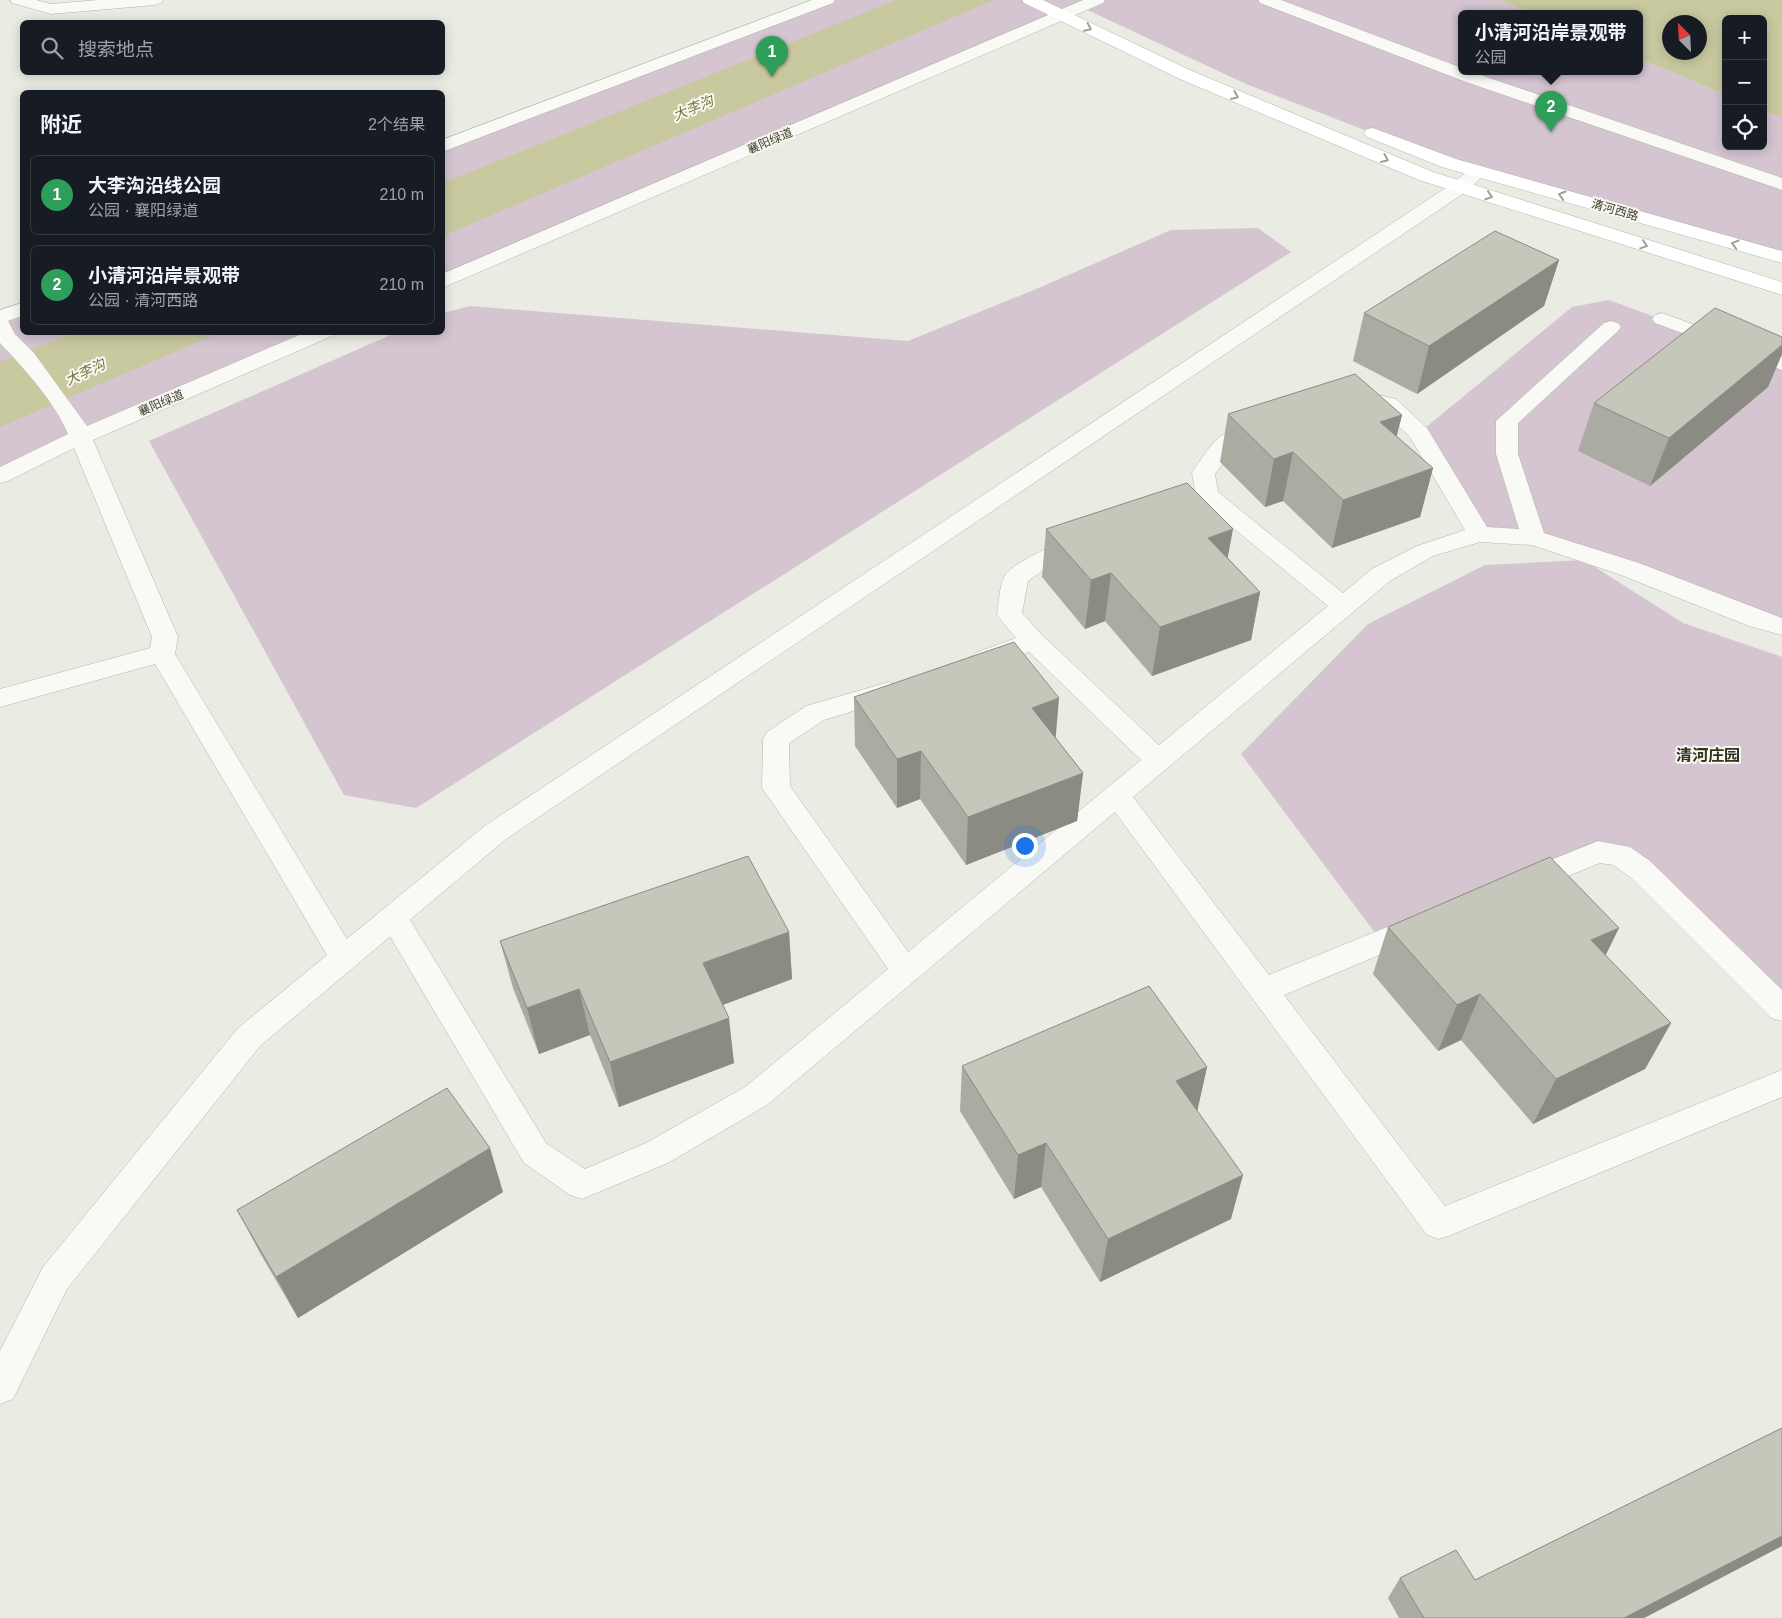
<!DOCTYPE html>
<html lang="zh">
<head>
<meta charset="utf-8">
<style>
	:root { --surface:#171b24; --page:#242831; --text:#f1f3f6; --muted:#9ea1a6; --line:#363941; --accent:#d93025 }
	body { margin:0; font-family:Helvetica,"Noto Sans SC",sans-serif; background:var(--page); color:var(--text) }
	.controls { position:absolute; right:15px; top:15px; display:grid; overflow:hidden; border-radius:8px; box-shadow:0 2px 12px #0003 }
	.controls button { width:45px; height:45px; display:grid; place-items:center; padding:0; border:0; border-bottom:1px solid var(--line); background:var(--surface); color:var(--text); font:25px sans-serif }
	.compass { position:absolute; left:1662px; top:15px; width:45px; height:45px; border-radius:50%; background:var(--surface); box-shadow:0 2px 12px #0003; rotate:336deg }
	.you { position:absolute; left:1024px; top:845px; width:18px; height:18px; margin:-12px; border:4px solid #fff; border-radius:50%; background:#1a73e8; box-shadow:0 0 0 8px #1a73e833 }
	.badge { display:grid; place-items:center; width:32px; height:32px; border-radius:50%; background:var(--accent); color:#fff; font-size:16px; font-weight:700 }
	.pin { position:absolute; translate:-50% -41px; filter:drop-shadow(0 1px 2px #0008) }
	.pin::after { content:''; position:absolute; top:26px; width:18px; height:15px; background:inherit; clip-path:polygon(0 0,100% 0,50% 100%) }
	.popup { position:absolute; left:1458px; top:10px; width:185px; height:65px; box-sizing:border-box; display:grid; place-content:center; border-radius:8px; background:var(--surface); filter:drop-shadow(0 1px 4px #0005); font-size:16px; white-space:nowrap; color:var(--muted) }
	.popup b { font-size:19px; color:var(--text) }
	.popup::after { content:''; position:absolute; left:50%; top:100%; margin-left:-10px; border:10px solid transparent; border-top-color:var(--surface) }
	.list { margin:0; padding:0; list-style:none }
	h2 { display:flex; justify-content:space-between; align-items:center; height:65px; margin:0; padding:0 20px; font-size:21px }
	h2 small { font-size:16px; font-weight:400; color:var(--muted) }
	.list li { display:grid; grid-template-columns:32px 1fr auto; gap:15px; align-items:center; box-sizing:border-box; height:80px; margin:0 10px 10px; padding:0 10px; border:1px solid var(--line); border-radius:8px }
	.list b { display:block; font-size:19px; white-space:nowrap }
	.list p { margin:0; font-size:16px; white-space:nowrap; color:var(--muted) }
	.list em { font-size:16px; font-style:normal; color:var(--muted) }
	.icon { flex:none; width:28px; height:28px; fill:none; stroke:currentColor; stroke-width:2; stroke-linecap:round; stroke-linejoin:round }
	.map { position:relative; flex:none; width:1782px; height:1618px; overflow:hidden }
	.search { position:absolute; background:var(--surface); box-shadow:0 2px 12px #0003; left:20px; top:20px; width:425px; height:55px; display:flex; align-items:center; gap:12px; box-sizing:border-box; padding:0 18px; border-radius:8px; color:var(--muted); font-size:19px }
	.panel { position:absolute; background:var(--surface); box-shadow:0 2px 12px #0003; left:20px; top:90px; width:425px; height:245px; border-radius:8px }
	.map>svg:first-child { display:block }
	.green { fill:#d4c5d1 }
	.water { fill:#c9c9a0; fill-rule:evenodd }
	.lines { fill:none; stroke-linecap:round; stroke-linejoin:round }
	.service-casing { stroke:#b4b5a8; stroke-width:1 }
	.minor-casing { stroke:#b4b5a8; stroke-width:1 }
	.tertiary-casing { stroke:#b4b5a8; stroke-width:1 }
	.secondary-casing { stroke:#b4b5a8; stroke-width:1 }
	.service { fill:#f9f9f6; fill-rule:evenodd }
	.minor { fill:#f9f9f6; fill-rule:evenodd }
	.tertiary { fill:#f9f9f6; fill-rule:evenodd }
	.secondary { fill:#fff; fill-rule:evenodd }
	.wall { fill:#aaaba1 }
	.shaded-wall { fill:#8b8b83 }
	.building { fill:#c6c7bb; stroke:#8b8b83 }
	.oneway { stroke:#a0a095 }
	.labels { text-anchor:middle; stroke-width:4; stroke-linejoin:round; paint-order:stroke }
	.far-street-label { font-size:12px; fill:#40422b; stroke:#f8f8f3 }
	.far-water-label { font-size:14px; font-style:italic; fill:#727537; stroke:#f8f8f3 }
	.neighbourhood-label { font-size:16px; font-weight:bold; fill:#30331e; stroke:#f8f8f3 }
</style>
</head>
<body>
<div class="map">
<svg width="1782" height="1618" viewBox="0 0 1782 1618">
	<rect width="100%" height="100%" fill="#eaebe3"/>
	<path class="green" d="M 827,0 L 1499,0 L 1531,13 L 1462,13 L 1462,71 L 1640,71 L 1640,59 L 1726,95 L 1726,146 L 1763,146 L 1763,111 L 1782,118 L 1782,257 L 1449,163 L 1246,84 L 1081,7 L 443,282 L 443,147 Z
		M 1258,228 L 1291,252 L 416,808 L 344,795 L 149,441 L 395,333 L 442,332 L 443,313 L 470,306 L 908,341 L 1041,287 L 1171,230 Z
		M 1609,300 L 1782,364 L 1782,627 L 1534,538 L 1479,534 L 1419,433 L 1572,307 Z
		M 22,309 L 22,332 L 324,333 L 0,476 L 0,317 Z
		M 1584,560 L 1683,623 L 1782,657 L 1782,1009 L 1619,855 L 1382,942 L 1241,754 L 1368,624 L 1485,565 Z"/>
	<path class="water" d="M 896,0 L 994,0 L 443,236 L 443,183 Z
		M 1499,0 L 1782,0 L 1782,118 L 1763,111 L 1763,19 L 1726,19 L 1726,95 L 1640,59 L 1640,13 L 1531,13 ZM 1670,22 L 1700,22 L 1700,52 L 1670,52 Z
		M 73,333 L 219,333 L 0,427 L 0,362 Z"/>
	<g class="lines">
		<defs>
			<path id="service" d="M 10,0 L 36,0 L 51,4 L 98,0 L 163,0 L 161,3 L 155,5 L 51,14 L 12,3 Z
				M 1662,313 L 1782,357 L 1782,370 L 1655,323 L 1652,319 L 1655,315 Z
				M 1611,321 L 1618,323 L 1621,327 L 1618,331 L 1518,423 L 1518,454 L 1544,533 L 1639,563 L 1782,618 L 1782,635 L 1749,626 L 1621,575 L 1532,545 L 1480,542 L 1433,556 L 1390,581 L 1133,797 L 1269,975 L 1407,919 L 1417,916 L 1427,919 L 1432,927 L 1427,935 L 1284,995 L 1445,1206 L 1782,1070 L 1782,1097 L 1451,1235 L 1439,1239 L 1427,1235 L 1115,812 L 767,1105 L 668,1163 L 582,1199 L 570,1195 L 524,1163 L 384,926 L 379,918 L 384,910 L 394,907 L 404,910 L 546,1143 L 585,1169 L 646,1143 L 745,1087 L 888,969 L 762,788 L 763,739 L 767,732 L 806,706 L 889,682 L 898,685 L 902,691 L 898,697 L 824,720 L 789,743 L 790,786 L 908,952 L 1141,760 L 1029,652 L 984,668 L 975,665 L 971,659 L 975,653 L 1016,638 L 997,615 C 999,603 999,588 1004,577 C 1009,564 1065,538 1078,539 C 1081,539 1083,540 1085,541 L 1089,546 L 1085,551 L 1048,567 L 1028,581 L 1022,613 L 1042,635 L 1159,745 L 1328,606 L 1204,504 L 1166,518 L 1158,516 L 1154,511 L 1158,506 L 1195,491 L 1192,473 C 1198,463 1212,442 1221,436 C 1232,429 1249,422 1262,425 L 1265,430 L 1262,435 L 1236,446 L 1215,474 L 1218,492 L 1343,593 L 1372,569 L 1417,546 L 1465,530 L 1410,437 L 1381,409 L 1362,405 L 1359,400 L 1362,395 L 1370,393 L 1396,399 L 1427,428 L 1487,527 L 1519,529 L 1496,454 L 1496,421 L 1604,323 Z
				M 1598,841 L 1630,847 L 1650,861 L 1782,990 L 1782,1021 L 1771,1018 L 1630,877 L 1613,865 L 1600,863 L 1526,893 L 1516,890 L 1512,882 L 1516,874 Z"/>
			<path id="minor" d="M 812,0 L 835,0 L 833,3 L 442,152 L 442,140 Z
				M 1083,0 L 1105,0 L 1103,3 L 442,288 L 442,274 Z
				M 1258,0 L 1281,0 L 1462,68 L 1462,71 L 1469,71 L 1782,178 L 1782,190 L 1466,82 L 1260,3 Z
				M 22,303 L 22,316 L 8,321 L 15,334 L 34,353 L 87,426 L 306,332 L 335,332 L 332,336 L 93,440 L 178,637 L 175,654 L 354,951 L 359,959 L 354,967 L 344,971 L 334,967 L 155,664 L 0,707 L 0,689 L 150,648 L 152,637 L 74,448 L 8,481 L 0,483 L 0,467 L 68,434 C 56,404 23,367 0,343 L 0,310 Z"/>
			<path id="tertiary" d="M 1478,166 L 1485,168 L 1487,172 L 1467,191 L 506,839 L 260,1046 L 67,1289 L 13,1399 L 0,1404 L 0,1351 L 43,1267 L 238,1028 L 486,825 L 1453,183 L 1471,168 Z"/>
			<path id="secondary" d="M 1022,0 L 1043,0 L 1192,71 L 1433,172 L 1782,282 L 1782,295 L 1419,180 L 1180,79 L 1024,3 Z
				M 1373,128 L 1456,159 L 1782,251 L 1782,263 L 1442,167 L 1367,137 L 1364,133 L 1367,129 Z"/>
		</defs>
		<use href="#service" class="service-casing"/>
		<use href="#minor" class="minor-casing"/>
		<use href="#tertiary" class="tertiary-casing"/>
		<use href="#secondary" class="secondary-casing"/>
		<use href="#service" class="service"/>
		<use href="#minor" class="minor"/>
		<use href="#tertiary" class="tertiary"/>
		<use href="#secondary" class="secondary"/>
	</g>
	<path class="wall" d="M 1559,260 L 1544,306 L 1417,394 L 1353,361 L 1364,313 Z
		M 1782,337 L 1782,354 L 1768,387 L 1650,486 L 1578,451 L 1594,403 Z
		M 1228,414 L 1402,415 L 1396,436 L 1433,468 L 1420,517 L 1332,548 L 1283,501 L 1265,507 L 1220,462 Z
		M 1046,529 L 1228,558 L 1260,592 L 1251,640 L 1152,676 L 1105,621 L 1085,629 L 1042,577 Z
		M 854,697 L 1056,738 L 1083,773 L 1077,821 L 966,865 L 920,799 L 897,808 L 855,746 Z
		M 1388,927 L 1605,955 L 1671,1023 L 1645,1069 L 1533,1124 L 1461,1040 L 1438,1051 L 1373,974 Z
		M 789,932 L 792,979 L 723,1005 L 734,1063 L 619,1107 L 590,1035 L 539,1054 L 513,988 L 500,941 Z
		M 962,1066 L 1207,1067 L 1197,1111 L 1231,1219 L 1100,1282 L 1041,1187 L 1014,1199 L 960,1111 Z
		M 503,1192 L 298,1318 L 260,1253 L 237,1210 Z
		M 1782,1428 L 1782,1546 L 1644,1618 L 1399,1618 L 1388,1598 L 1400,1578 L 1475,1580 Z"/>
	<path class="shaded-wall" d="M 1559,260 L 1544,306 L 1417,394 L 1429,346 Z
		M 1782,345 L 1782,354 L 1768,387 L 1650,486 L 1669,438 Z
		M 1402,415 L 1390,463 L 1380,422 Z
		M 1293,452 L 1283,501 L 1265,507 L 1274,459 Z
		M 1433,468 L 1420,517 L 1332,548 L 1343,500 Z
		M 1233,529 L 1224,578 L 1208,538 Z
		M 1111,573 L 1105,621 L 1085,629 L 1091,580 Z
		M 1260,592 L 1251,640 L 1152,676 L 1160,627 Z
		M 1059,698 L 1055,746 L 1032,708 Z
		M 921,751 L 920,799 L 897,808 L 897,759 Z
		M 1083,773 L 1077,821 L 966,865 L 968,817 Z
		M 1619,928 L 1596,975 L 1591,940 Z
		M 789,932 L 792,979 L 709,1010 L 703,963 Z
		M 579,989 L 590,1035 L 539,1054 L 527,1008 Z
		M 1480,994 L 1461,1040 L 1438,1051 L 1457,1005 Z
		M 729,1018 L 734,1063 L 619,1107 L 610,1062 Z
		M 1671,1023 L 1645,1069 L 1533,1124 L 1556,1079 Z
		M 1207,1067 L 1197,1112 L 1176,1081 Z
		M 1046,1143 L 1041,1187 L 1014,1199 L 1018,1155 Z
		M 490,1148 L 503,1192 L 298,1318 L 276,1277 Z
		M 1243,1175 L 1231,1219 L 1100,1282 L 1108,1239 Z
		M 1782,1536 L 1782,1546 L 1644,1618 L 1624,1618 Z"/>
	<path class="building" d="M 1495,231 L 1559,260 L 1429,346 L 1364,313 Z
		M 1715,308 L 1782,337 L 1782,345 L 1669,438 L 1594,403 Z
		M 1355,374 L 1402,415 L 1380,422 L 1433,468 L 1343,500 L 1293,452 L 1274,459 L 1228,414 Z
		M 1187,483 L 1233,529 L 1208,538 L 1260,592 L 1160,627 L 1111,573 L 1091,580 L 1046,529 Z
		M 1014,642 L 1059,698 L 1032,708 L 1083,773 L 968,817 L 921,751 L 897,759 L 854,697 Z
		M 748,856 L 789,932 L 703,963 L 729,1018 L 610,1062 L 579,989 L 527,1008 L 500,941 Z
		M 1550,857 L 1619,928 L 1591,940 L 1671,1023 L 1556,1079 L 1480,994 L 1457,1005 L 1388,927 Z
		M 1149,986 L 1207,1067 L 1176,1081 L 1243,1175 L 1108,1239 L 1046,1143 L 1018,1155 L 962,1066 Z
		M 447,1088 L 490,1148 L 276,1277 L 237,1210 Z
		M 1782,1428 L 1782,1536 L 1624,1618 L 1424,1618 L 1400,1578 L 1456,1550 L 1475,1580 Z"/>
	<defs><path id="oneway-chevron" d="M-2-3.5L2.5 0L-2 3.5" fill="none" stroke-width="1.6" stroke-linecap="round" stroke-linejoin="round" transform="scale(1.25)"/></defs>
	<g class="oneway">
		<use href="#oneway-chevron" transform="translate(1088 28) rotate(26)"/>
		<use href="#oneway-chevron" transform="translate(1235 96) rotate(23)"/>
		<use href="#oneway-chevron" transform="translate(1385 159) rotate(23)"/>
		<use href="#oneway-chevron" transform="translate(1562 195) rotate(-164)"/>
		<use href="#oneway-chevron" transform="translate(1489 196) rotate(18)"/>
		<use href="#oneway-chevron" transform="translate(1735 244) rotate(-164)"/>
		<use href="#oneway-chevron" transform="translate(1644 245) rotate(18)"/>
	</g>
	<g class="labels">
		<g class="far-street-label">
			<text transform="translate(770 141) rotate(-23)" y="4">襄阳绿道</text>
			<text transform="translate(1615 210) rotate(16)" y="4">清河西路</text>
			<text transform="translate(161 403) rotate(-23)" y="4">襄阳绿道</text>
		</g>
		<g class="far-water-label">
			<text transform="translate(693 108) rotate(-23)" y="5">大李沟</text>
			<text transform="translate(85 372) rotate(-25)" y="5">大李沟</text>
		</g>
		<g class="neighbourhood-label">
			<text x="1708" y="761">清河庄园</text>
		</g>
	</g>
</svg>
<div class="controls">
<button>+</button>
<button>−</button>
<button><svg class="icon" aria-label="locate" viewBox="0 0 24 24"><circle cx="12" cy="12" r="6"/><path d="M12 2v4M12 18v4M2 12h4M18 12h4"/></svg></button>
</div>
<svg class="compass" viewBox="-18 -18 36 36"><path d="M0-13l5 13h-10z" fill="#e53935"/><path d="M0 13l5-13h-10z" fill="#9ea1a6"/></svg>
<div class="you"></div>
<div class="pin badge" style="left:772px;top:77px;background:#2e9e5b">1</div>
<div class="pin badge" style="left:1551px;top:132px;background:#2e9e5b">2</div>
<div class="popup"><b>小清河沿岸景观带</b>公园</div>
<div class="search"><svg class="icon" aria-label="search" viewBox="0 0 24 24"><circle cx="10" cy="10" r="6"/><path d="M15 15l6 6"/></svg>搜索地点</div>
<section class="panel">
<h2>附近<small>2个结果</small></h2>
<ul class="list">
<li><span class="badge" style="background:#2e9e5b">1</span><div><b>大李沟沿线公园</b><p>公园 · 襄阳绿道</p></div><em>210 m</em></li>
<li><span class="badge" style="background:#2e9e5b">2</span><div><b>小清河沿岸景观带</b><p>公园 · 清河西路</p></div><em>210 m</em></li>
</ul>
</section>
</div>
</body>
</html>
